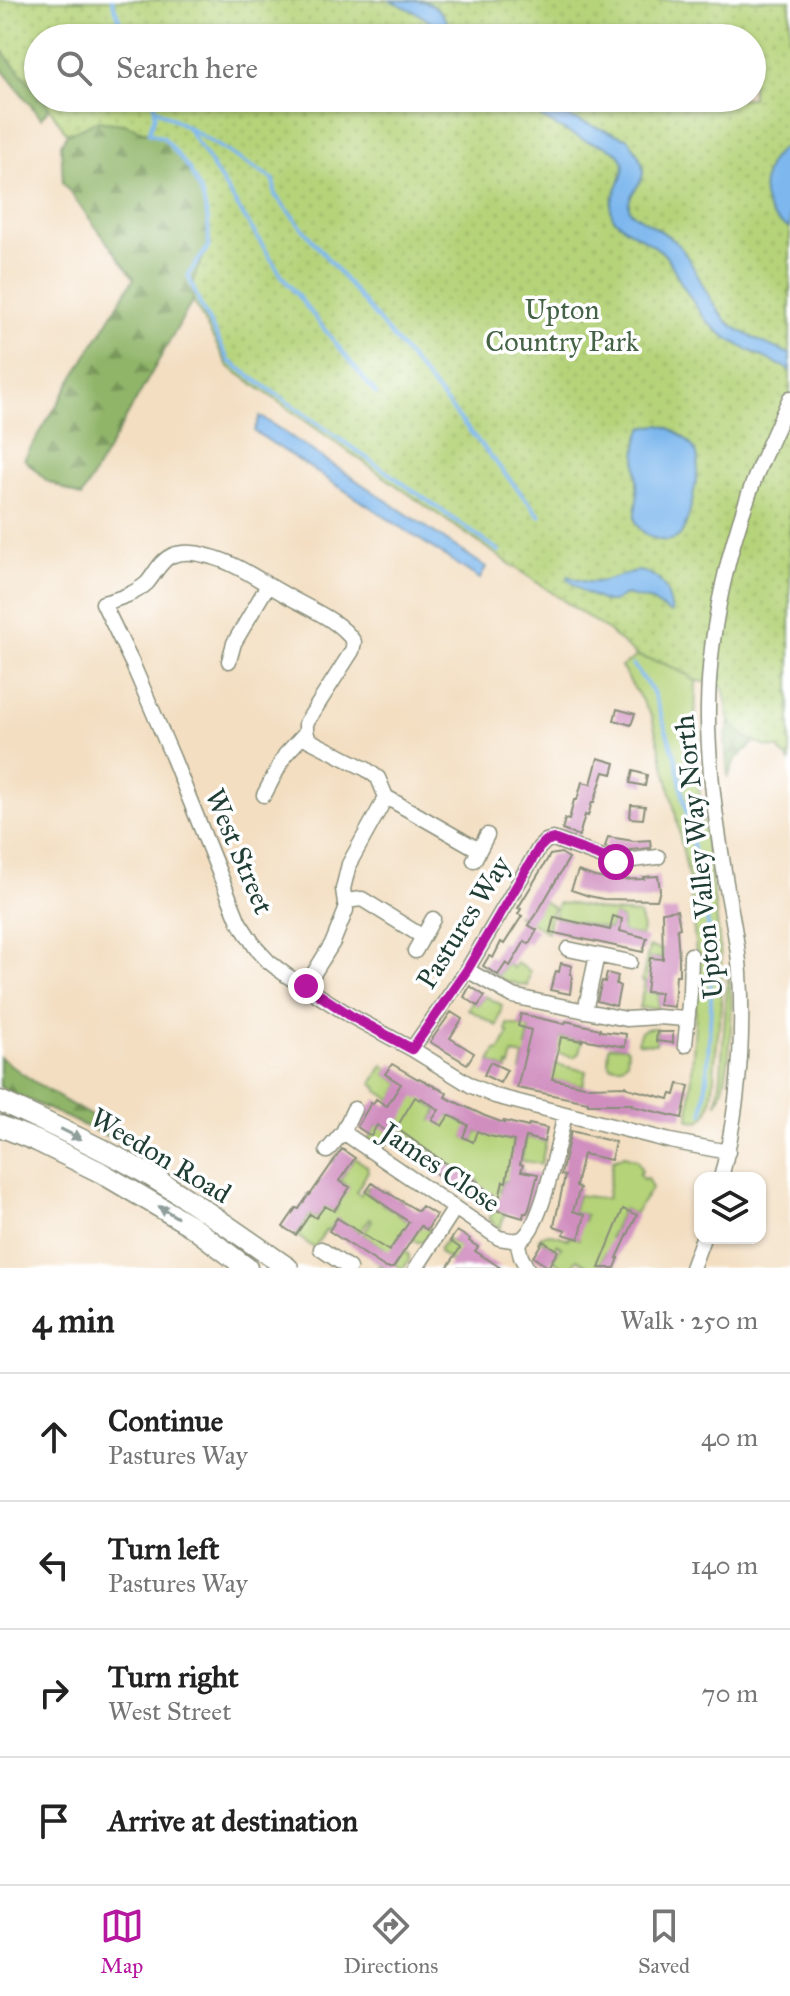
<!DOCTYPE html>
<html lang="en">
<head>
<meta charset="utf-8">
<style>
	:root { --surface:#fff; --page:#f6f6f6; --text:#222; --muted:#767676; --line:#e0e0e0; --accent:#b5179e }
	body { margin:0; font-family:"IM FELL Great Primer",serif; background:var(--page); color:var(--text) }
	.controls { position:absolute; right:24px; bottom:24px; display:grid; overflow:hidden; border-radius:16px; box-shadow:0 2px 6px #0004 }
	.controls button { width:72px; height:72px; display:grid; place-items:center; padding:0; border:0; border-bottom:2px solid var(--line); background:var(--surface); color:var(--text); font:40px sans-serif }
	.stop { position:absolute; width:24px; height:24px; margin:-18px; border:6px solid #b5179e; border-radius:50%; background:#fff }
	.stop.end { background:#b5179e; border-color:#fff; box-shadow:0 2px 8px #0008 }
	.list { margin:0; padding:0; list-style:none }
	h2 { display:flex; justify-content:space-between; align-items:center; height:104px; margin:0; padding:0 32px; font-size:34px }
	h2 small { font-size:26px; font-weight:400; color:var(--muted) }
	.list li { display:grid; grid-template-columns:52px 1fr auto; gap:24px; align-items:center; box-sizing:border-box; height:128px; padding:0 32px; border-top:2px solid var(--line) }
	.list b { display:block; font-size:30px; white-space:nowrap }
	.list p { margin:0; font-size:26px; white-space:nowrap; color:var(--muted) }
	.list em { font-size:26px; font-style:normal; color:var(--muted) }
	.icon { flex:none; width:44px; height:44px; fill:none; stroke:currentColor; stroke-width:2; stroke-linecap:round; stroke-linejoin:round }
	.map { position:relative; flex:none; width:790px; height:1268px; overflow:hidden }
	.search { position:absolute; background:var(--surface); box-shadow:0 2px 6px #0004; left:24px; right:24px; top:24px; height:88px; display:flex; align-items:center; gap:20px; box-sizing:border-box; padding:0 28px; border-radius:44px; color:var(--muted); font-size:30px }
	.sheet { height:616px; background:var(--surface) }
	nav { display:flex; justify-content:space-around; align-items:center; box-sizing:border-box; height:112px; border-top:2px solid var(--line); background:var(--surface); font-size:22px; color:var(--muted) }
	nav a { display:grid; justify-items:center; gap:4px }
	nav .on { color:var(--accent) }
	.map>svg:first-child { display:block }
	.green { fill:#b5d379; stroke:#6a8856; stroke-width:2 }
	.forest { fill:url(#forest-firs); stroke:#58794e; stroke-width:2 }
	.park { fill:url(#park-dots); stroke:#6a8856; stroke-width:2 }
	.water { fill:#7db7ee; stroke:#4e7a91; stroke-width:2 }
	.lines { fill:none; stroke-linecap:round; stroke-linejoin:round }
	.stream { stroke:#7db7ee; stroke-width:4 }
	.building { fill:#d08ebf }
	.minor-casing { stroke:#898e7a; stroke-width:17 }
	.highway-casing { stroke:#898e7a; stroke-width:23 }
	.minor { stroke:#fff; stroke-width:14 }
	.highway { stroke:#fff; stroke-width:20 }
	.oneway { fill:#8f9e9a }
	.route { stroke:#b5179e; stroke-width:10 }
	.labels { text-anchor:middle; stroke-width:7; stroke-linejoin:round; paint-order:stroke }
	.park-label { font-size:28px; fill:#446245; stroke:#fff }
	.street-label { font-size:28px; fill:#1f3d34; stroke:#fff }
</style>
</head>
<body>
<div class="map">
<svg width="790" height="1268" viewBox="0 0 790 1268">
	<defs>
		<pattern id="forest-firs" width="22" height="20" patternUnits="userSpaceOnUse" patternTransform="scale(2)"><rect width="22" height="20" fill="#90b569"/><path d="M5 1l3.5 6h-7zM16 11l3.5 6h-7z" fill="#759457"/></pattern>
		<pattern id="park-dots" width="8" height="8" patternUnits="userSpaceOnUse" patternTransform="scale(2)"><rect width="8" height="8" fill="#b5d379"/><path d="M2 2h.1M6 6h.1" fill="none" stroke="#9bb669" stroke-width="1.8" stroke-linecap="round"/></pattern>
	</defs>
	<rect width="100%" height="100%" fill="#fff"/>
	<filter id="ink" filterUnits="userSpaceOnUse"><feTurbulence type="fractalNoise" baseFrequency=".0125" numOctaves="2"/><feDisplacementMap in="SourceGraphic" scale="16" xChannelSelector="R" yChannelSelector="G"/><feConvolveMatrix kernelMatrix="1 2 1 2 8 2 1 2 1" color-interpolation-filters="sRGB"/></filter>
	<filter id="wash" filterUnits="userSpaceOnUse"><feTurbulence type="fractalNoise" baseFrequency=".006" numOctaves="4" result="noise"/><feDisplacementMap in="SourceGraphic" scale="32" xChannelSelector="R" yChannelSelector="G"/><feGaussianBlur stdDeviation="1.8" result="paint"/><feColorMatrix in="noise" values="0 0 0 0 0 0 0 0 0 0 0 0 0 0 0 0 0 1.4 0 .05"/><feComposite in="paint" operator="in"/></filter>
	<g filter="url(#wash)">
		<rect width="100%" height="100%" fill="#f3dec1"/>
		<path class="green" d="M 637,656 L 665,664 L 696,679 L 695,730 L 685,730 L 684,742 L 695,743 C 699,821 718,897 722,975 C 723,1003 718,1033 715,1061 C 714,1074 714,1113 701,1120 C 699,1121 693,1120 689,1120 L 698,973 L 689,881 L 672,797 L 652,717 L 621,667 Z
			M 537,897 L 554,908 L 551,913 L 547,932 L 515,914 L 527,919 Z
			M 558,903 L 566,904 L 567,903 L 610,912 L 639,914 L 643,929 L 641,936 L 622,932 L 622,919 L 614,916 L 609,929 L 554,917 Z
			M 649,947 L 663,950 L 663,958 L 650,958 L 647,991 L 659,994 L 658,1008 L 639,1008 L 645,982 L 642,981 Z
			M 506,963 L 513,968 L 516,963 L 530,971 L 527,986 L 505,981 L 483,968 L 483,966 L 498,975 Z
			M 728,973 C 735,1002 731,1076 717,1104 L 721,1075 Z
			M 485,996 L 502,1005 L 497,1026 L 468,1009 L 472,1002 L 478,1005 Z
			M 507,1024 L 530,1028 L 526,1047 L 531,1048 L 562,1037 L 582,1041 L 579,1053 L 574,1057 L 548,1051 L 555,1064 L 586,1071 L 583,1086 L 547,1079 L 521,1071 L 524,1056 L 513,1054 L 510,1066 L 508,1065 L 507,1070 L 490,1062 L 496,1050 L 499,1051 L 509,1033 L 506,1031 Z
			M 650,1028 L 657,1028 L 656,1044 L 638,1043 C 639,1033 640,1030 650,1028 Z
			M 609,1046 L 625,1047 L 628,1049 L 627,1061 L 622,1066 L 611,1066 L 608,1062 Z
			M 383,1065 L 389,1069 L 386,1074 L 401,1084 L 393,1098 L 425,1092 L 430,1099 L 428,1103 L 438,1110 L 432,1120 L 450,1115 L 466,1124 L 468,1127 L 464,1137 L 473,1141 L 477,1131 L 514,1141 L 512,1155 L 522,1157 L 526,1137 L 546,1142 L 541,1164 L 512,1159 L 510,1167 L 522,1170 L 520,1171 L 517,1184 L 503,1181 L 500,1191 L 511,1194 L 500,1228 L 489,1219 L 500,1201 L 495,1197 L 489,1206 L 484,1207 L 492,1194 L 469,1196 L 478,1181 L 466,1173 L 457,1187 L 460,1172 L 448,1164 L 439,1176 L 437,1173 L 444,1161 L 432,1152 L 424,1164 L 419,1161 L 427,1149 L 414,1141 L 406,1153 L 403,1149 L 411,1137 L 399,1130 L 391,1142 L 380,1147 L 368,1140 L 376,1126 L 405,1109 L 378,1091 L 377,1087 L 372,1084 Z
			M 624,1156 L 637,1160 L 642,1171 L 639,1174 L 643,1179 L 647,1178 L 652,1188 L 634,1214 L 623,1209 L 610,1237 L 619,1242 L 613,1256 L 605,1253 L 599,1268 L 592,1268 L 577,1259 L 571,1268 L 565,1268 L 555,1261 L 554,1257 L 561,1247 L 557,1244 L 550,1254 L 552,1247 L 539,1239 C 547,1230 558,1236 568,1239 L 571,1236 L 579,1239 L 574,1218 L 584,1221 L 586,1215 L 573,1212 L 578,1195 L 607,1199 L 613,1160 Z
			M 335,1158 L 348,1167 L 355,1158 L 367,1166 L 368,1171 L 356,1192 L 360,1195 L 367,1186 L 369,1187 L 366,1193 L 376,1199 L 383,1190 L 388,1192 L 381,1203 L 392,1210 L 399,1200 L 403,1201 L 396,1213 L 406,1220 L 409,1215 L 431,1229 L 423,1242 L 417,1242 L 401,1233 L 395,1243 L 409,1255 L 409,1260 L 404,1268 L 401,1268 L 390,1261 L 385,1268 L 378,1268 L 380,1264 L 376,1261 L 384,1248 L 363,1235 L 372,1220 L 370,1218 L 360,1232 L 337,1219 L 329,1231 L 326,1230 L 314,1248 L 296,1235 L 309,1216 L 300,1210 L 300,1207 L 316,1218 L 325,1205 L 335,1212 L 337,1208 L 330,1204 L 349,1187 L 340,1180 L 346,1171 L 332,1161 Z
			M 447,1239 L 463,1249 L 459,1268 L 439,1252 L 439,1249 Z"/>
		<path class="forest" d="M 0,47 L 10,61 L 38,92 L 38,98 L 43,98 L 49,104 L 47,112 L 41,118 L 0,67 Z
			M 97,121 L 124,124 L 164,138 L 190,170 L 202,195 L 208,220 L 209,246 L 194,277 L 193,300 L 81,497 L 47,481 L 24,459 L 134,278 L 63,183 L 61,144 L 67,134 Z
			M 730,721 L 745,735 L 755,742 L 735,760 L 728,778 L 725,739 Z
			M 0,1057 C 39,1088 84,1112 127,1136 L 120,1142 L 0,1087 Z"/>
		<path class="park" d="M 0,0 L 790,0 L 790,762 L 777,748 C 763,749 734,732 729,718 C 726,707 727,697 722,686 L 690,679 L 689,675 L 665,664 L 637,656 L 608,631 L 427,507 L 228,366 L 193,300 L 194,277 L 209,245 L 208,220 L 202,195 L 190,170 L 164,138 L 124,124 L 97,121 L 67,134 L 43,98 L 752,98 L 752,38 L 38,38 L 38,92 L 10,61 L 0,47 Z"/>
		<path class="water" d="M 389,0 C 433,0 438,0 455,38 L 440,38 C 433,16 408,9 389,0 Z
			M 509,98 L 538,98 L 560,114 L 629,139 C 634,148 642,158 643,169 C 645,186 624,193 630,211 C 644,222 672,235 681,248 C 699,271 707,302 728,322 C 740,333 774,348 790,354 L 790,370 C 761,355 729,345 706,320 C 699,311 691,299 685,289 C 677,278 673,263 663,253 C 651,241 620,229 613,217 C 603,200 631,174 622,159 C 616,148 601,145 590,142 C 561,131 536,114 509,98 Z
			M 790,142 L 790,228 C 759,216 757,180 775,155 C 779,150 785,146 790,142 Z
			M 260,416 L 486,567 L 480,579 L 254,431 Z
			M 657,425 C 670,425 690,440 696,452 C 702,463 689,525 680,535 C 668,548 638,536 635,519 C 634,514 636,506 637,501 C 639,478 631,448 643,428 Z
			M 637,571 C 661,572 669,591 672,612 L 670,613 L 652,601 L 625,595 L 613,602 L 606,602 L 585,593 L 567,579 L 568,576 C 596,590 610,577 637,571 Z"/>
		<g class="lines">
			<path class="stream" d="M 112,0 L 126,38
				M 154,98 L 155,115 L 149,133 L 164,138 L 190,170 L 202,195 L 208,220 L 209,246 L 188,275 L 199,302 L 229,361 L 499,551
				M 155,108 L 187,127 L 282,276 L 376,394
				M 187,127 L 274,180 L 275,195 L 540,516
				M 633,665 L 653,692 L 676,759 L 710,935 L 711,1006 L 707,1076 L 703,1113"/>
		</g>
		<g id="blocks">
			<path class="building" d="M 617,709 L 635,714 L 631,725 L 614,720 Z
				M 598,758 L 615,763 L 612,774 L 604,772 L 594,802 L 592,802 L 588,816 L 585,815 L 579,836 L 562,830 L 565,819 L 569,820 L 574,800 L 577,800 L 582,782 L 591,784 Z
				M 633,771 L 647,775 L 645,786 L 630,783 Z
				M 631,805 L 645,806 L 643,819 L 630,818 Z
				M 608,837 L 634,841 L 650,840 L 651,848 L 620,851 L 616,850 L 605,847 Z
				M 561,853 L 569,858 L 540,908 L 528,925 L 537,930 L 529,944 L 525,941 L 510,966 L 506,963 L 498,975 L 483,966 L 489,956 L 493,958 L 501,942 L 504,944 L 522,916 L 518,914 L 521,909 L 518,908 L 550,855 Z
				M 578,871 L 595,877 L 612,880 L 644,879 L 643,877 L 658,876 L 660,890 L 657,900 L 603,899 L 589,896 L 571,890 Z
				M 677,910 L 680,928 L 677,929 L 679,957 L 679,975 L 676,975 L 674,1007 L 658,1005 L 660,993 L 646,992 L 650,958 L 663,959 L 662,912 Z
				M 613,916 L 622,919 L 620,931 L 647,938 L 643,952 L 550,932 L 554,917 L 610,930 Z
				M 561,963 L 572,966 L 570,974 L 572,975 L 570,994 L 550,990 L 556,971 L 559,972 Z
				M 607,973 L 618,976 L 616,984 L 620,986 L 616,1006 L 597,1001 L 602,981 L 605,982 Z
				M 470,986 L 485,996 L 478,1006 L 464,997 Z
				M 451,1012 L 462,1019 L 450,1038 L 474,1053 L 467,1064 L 430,1042 Z
				M 521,1014 L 565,1024 L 566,1021 L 600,1029 L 600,1031 L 626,1034 L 625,1047 L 582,1039 L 582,1041 L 561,1037 L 552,1079 L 589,1087 L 626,1086 L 627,1088 L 669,1099 L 671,1094 L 675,1095 L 678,1084 L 689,1086 L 682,1118 L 632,1106 L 633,1104 L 588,1104 L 588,1102 L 517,1088 L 531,1030 L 518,1026 Z
				M 657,1032 L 673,1032 L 673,1043 L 656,1041 Z
				M 490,1062 L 507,1070 L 500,1083 L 484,1075 Z
				M 392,1064 L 418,1079 L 419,1078 L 447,1093 L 445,1097 L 485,1116 L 504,1123 L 504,1121 L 528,1127 L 529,1124 L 547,1128 L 544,1142 L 526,1137 L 520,1164 L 523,1165 L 521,1171 L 538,1174 L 529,1209 L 527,1213 L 524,1213 L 523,1218 L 496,1210 L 486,1203 L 484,1207 L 391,1142 L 399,1130 L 444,1162 L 478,1182 L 477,1183 L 499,1199 L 503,1181 L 506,1182 L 514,1141 L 489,1136 L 477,1131 L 473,1142 L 463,1137 L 468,1125 L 449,1115 L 442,1126 L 432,1120 L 439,1110 L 421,1098 L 420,1100 L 415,1097 L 392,1135 L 377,1125 L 371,1136 L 357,1127 L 371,1103 L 373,1104 L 376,1099 L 387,1106 L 401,1084 L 385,1074 Z
				M 571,1131 L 615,1142 L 611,1160 L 583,1154 L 576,1186 L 580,1188 L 573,1211 L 585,1215 L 579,1239 L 563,1234 L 566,1230 L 554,1226 L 565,1176 L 561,1175 Z
				M 342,1149 L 355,1158 L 339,1181 L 350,1187 L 334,1211 L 325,1206 L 316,1218 L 310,1214 L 296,1235 L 283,1227 L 296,1208 L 299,1209 L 309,1194 L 310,1195 Z
				M 372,1183 L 418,1211 L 422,1206 L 436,1215 L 427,1230 L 421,1226 L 393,1268 L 386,1268 L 329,1231 L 337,1218 L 389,1251 L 409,1222 L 366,1192 Z
				M 623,1209 L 637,1215 L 617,1258 L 619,1258 L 615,1268 L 599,1268 Z
				M 457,1231 L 470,1239 L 469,1241 L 478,1247 L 475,1251 L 501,1268 L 447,1268 L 460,1248 L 450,1241 Z
				M 543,1241 L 558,1251 L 548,1267 L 533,1257 Z"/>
		</g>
	</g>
	<g filter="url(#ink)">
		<use href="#blocks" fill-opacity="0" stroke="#898e7a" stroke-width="2"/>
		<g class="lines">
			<defs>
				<path id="minor" d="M 229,661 L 234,643 L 268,585
					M 306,732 L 306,723 L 352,651 L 354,642 C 339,619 307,608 284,594 C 260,581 235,562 208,556 C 197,553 182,551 171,556 C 160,561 155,574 147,583 C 135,594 118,599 103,603 L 133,665 L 173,758 L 239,922 L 256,948 L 269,962 L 286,975 L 351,1016 L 412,1049 L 472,1086 L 495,1096 L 670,1141 L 728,1152
					M 306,732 L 309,740 L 366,769 L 378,778 L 386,797
					M 264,795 L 285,755 L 306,732
					M 386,797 L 479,850
					M 474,860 L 487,835
					M 345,901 L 362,899 L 423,937
					M 568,949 L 630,962
					M 415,951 L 433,919
					M 467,970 L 513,996 L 531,1000 L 626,1019 L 658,1017 L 687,1019
					M 306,986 L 333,942 L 346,910 L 343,889 L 349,864 L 386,797
					M 585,1011 L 597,955
					M 685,1045 L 690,993 L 691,955
					M 412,1049 L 467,970 L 539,848 L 546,841 L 553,839 L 616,862 L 658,857
					M 343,1132 L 499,1238 C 508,1239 516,1243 523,1238 C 543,1223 558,1141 565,1115
					M 327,1151 L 343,1132 L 354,1109
					M 721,1178 C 738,1112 744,1041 740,973 C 738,943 731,912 726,883 C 717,828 707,762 708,707 C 709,627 730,539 760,465 C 770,442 780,420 790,398
					M 517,1241 L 521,1257 L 527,1268
					M 321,1249 L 349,1268
					M 416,1268 L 455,1208
					M 692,1268 L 703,1238"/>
				<path id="highway" d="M 0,1101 C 41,1120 83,1139 122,1160 C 180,1191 234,1231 288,1268
					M 0,1126 L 37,1141 L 100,1172 L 190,1225 L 247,1268"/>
			</defs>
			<use href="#minor" class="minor-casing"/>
			<use href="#highway" class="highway-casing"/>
			<use href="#minor" class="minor"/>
			<use href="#highway" class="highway"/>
		</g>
		<defs><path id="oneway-solid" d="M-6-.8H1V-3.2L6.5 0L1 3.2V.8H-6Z" transform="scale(2)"/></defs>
		<g class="oneway">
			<use href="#oneway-solid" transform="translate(71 1134) rotate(27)"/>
			<use href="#oneway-solid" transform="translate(168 1212) rotate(-149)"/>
		</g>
	</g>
	<g class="lines" filter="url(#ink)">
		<path class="route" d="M 306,986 L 351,1016 L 412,1049 L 467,970 L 539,848 L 546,841 L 553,839 L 616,862"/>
	</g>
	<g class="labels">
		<g class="park-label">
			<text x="562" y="319">Upton<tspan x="562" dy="32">Country Park</tspan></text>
		</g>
		<g class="street-label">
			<text transform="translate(240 851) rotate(67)" y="10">West Street</text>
			<text transform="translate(698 857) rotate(-96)" y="10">Upton Valley Way North</text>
			<text transform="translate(463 922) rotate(-58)" y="10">Pastures Way</text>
			<text transform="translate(161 1155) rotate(31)" y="10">Weedon Road</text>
			<text transform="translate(441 1167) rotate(34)" y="10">James Close</text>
		</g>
	</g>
</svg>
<div class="controls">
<button><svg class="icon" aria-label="layers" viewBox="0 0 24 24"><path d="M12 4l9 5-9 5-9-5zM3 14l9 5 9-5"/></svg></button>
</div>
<div class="stop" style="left:616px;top:862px"></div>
<div class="stop end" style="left:306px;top:986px"></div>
<div class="search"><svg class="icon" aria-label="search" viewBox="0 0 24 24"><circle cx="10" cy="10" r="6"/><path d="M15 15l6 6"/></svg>Search here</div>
</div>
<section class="sheet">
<h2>4 min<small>Walk · 250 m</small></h2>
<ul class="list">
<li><svg class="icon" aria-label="ahead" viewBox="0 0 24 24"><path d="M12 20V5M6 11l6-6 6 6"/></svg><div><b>Continue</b><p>Pastures Way</p></div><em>40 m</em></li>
<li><svg class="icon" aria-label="left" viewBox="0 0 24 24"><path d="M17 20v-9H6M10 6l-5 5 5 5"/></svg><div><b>Turn left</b><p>Pastures Way</p></div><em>140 m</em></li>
<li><svg class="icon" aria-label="right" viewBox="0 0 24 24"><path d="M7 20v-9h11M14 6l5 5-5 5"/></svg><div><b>Turn right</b><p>West Street</p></div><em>70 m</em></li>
<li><svg class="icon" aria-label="arrive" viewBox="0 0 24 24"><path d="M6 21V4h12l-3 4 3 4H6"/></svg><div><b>Arrive at destination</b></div></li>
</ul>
</section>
<nav>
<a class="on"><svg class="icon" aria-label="map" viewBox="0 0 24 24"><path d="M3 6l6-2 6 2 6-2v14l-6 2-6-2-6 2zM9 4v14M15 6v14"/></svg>Map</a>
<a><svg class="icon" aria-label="directions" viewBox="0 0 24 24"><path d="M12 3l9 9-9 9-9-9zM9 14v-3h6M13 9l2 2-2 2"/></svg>Directions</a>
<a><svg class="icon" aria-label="saved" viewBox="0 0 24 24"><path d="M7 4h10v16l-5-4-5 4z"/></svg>Saved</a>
</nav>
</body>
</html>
